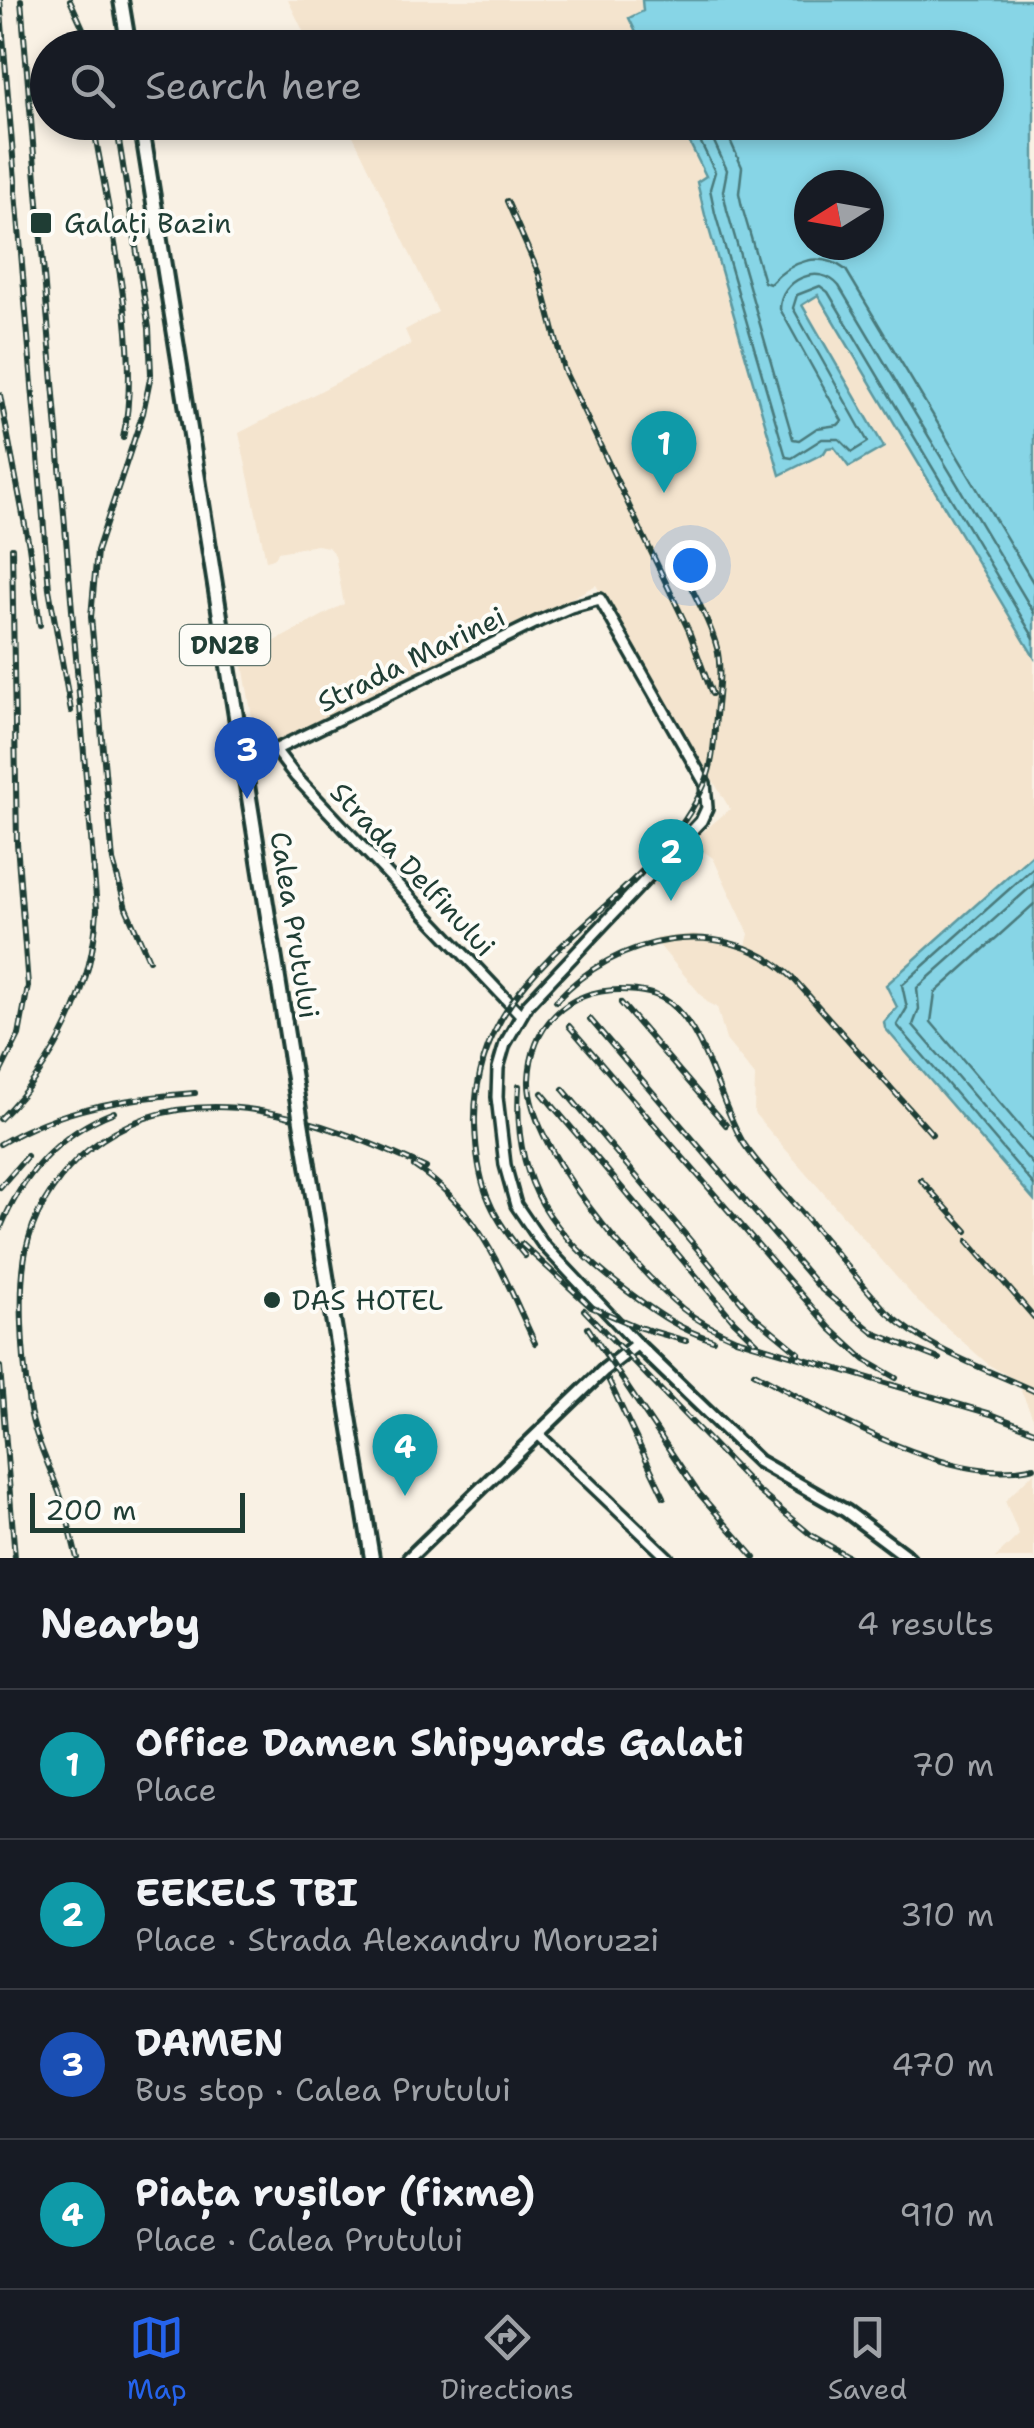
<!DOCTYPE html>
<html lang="en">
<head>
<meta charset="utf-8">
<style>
	:root { --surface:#171b24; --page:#20242c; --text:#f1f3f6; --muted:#9ea1a6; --line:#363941; --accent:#2563eb }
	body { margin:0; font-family:"Shantell Sans",sans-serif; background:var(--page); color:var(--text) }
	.compass { position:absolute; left:794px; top:170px; width:90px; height:90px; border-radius:50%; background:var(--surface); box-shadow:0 5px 15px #0003; rotate:259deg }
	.scale { position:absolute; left:30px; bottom:25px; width:215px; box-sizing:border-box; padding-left:10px; border:5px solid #1f3d34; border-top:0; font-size:28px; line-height:35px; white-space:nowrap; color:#1f3d34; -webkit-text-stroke:8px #fdfcf7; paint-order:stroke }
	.you { position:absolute; left:690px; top:565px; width:35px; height:35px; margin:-25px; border:8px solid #fff; border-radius:50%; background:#1a73e8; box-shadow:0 0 0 15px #1a73e833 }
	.badge { display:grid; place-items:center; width:65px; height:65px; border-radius:50%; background:var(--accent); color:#fff; font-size:32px; font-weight:700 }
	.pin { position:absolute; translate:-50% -82px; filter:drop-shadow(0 2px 5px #0008) }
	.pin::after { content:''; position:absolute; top:52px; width:35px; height:30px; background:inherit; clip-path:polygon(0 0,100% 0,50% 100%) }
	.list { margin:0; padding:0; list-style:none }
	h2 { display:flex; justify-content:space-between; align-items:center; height:130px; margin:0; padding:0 40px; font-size:42px }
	h2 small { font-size:32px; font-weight:400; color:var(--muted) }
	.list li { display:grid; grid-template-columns:65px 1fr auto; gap:30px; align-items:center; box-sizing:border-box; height:150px; padding:0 40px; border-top:2px solid var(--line) }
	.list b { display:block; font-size:38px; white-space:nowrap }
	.list p { margin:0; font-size:32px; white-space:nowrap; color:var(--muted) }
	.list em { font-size:32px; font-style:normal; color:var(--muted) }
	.icon { flex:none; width:55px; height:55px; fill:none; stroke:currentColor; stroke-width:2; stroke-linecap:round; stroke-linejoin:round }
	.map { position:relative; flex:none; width:1034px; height:1558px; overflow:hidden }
	.search { position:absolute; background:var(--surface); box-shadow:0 5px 15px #0003; left:30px; right:30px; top:30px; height:110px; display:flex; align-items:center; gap:25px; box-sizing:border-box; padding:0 35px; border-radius:55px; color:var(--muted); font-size:38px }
	.sheet { height:730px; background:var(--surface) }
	nav { display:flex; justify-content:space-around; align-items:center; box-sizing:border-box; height:140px; border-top:2px solid var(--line); background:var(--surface); font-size:28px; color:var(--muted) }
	nav a { display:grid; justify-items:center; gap:5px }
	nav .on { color:var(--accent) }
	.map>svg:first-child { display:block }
	.built { fill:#f4e4ce }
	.water { fill:#87d5e6; stroke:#5d989f; stroke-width:2.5; fill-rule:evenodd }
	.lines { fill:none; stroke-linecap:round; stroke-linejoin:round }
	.shore { stroke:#497a7b; stroke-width:2.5 }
	.minor-casing { stroke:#1f3d34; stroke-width:16 }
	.major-casing { stroke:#1f3d34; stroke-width:18 }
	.highway-casing { stroke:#1f3d34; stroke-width:20 }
	.minor { stroke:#fdfcf7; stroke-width:9 }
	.major { stroke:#fdfcf7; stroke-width:10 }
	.highway { stroke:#fdfcf7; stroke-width:12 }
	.rail-casing { stroke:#1f3d34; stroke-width:6 }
	.rail { stroke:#fdfcf7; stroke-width:2.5; stroke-dasharray:8; stroke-linecap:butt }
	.highway-bridge-casing { stroke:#1f3d34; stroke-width:20; stroke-linecap:butt }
	.highway-bridge { stroke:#fdfcf7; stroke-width:12 }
	.poi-dot { fill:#1f3d34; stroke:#fdfcf7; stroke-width:4 }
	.labels { text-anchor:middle; stroke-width:8; stroke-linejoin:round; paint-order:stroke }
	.shield { fill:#fdfcf7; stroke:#62766e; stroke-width:2.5 }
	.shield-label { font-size:25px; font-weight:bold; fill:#1f3d34 }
	.poi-label { font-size:28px; fill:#1f3d34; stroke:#fdfcf7; text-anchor:start }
	.street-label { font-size:28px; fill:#1f3d34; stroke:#fdfcf7 }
</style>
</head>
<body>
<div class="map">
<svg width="1034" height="1558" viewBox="0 0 1034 1558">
	<rect width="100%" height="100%" fill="#f9f1e4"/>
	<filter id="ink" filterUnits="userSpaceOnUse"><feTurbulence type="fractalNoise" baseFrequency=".01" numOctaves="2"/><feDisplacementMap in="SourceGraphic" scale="20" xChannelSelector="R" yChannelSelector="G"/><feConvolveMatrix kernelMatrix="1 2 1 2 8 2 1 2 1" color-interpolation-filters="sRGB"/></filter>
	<g filter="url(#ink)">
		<path class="built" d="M 288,0 L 697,0 L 721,47 L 311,47 Z
			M 347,123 L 759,123 L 818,295 L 1034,657 L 1034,1420 L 1021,1391 L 1024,1385 L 989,1365 L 918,1302 L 754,1113 L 755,1076 L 726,1040 L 717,1007 L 707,1002 L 658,944 L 657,938 L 694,934 L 746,946 L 749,934 L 713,858 L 693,844 L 701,838 L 699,835 L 730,809 L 596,585 L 514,629 L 258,752 L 242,659 L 344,604 L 335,555 L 328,547 L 317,545 L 278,552 L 275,558 L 266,560 L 239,433 L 411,344 L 405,330 L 438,312 Z
			M 1034,1472 L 1034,1558 L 995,1558 L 1019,1535 L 1005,1501 Z"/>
		<path class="water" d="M 642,0 L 1034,0 L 1034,657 L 818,295 L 802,305 L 884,447 L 849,467 L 834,447 L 827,448 L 824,453 L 780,475 L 705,215 L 697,182 L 706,176 L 680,123 L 986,122 L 986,48 L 643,47 L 629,18 L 643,11 ZM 869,185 L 869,245 L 809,245 L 809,185 Z
			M 1034,853 L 1034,1200 L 885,1028 L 884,1022 L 897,1007 L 886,985 Z"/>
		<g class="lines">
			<path class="shore" d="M 691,122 L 715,172 L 710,189 L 715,213 L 786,457 L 792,458 L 822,439 L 839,439 L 852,452 L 868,442 L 793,308 L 797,295 L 820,286 L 828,292 L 1034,638
				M 705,122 L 727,170 L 723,191 L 727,210 L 793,439 L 799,440 L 817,428 L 838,425 L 842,421 L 780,309 C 780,280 819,262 839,286 L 1034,613
				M 722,122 L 742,167 L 739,193 L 742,207 L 764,282 L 770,284 C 791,261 820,250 846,270 L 1034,584
				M 1034,867 L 902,985 L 907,1008 L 897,1025 L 1034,1185
				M 1034,884 L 917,988 L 919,1009 L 913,1025 L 1034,1166
				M 1034,904 L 935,993 L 931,1022 L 1034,1143"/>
			<defs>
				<path id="minor" d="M 276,751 L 296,777 L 521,1015
					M 244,765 L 539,621 L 571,607 L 600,599 L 705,783 L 707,808 L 701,821 L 528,1004 L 505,1044 L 498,1068 L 497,1097 L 505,1165 L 516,1205 L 542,1243 L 637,1344
					M 539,1435 L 668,1558"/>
				<path id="major" d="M 409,1558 L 604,1370 L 637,1344 L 758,1461 L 846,1511 L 909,1558"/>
				<path id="highway" d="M 121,0 L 129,48
					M 141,122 L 290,1054
					M 308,1165 L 372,1558"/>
			</defs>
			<use href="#minor" class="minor-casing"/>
			<use href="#major" class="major-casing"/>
			<use href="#highway" class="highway-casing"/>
			<use href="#minor" class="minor"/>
			<use href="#major" class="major"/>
			<use href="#highway" class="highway"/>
			<defs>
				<path id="rail" d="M 0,0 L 49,589 L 71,711
					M 70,0 L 92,48
					M 93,122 C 108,214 143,350 123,438
					M 116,122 L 149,328 L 151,374 L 143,413 L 97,551 L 91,617 L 113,861 L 126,908 L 149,960
					M 507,201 L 539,274 L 564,370 L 689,631 L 712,694
					M 0,395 L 29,546 L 40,625
					M 556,1001 C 615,936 722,912 792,977 L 932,1134
					M 621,1003 L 726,1125
					M 590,1019 L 820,1288 L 874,1333 L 939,1359
					M 569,1026 L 830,1328 L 865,1360 L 896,1378
					M 0,1073 L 19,1035 L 28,986 L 17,843 L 12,548
					M 519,1086 C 512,1184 553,1235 627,1291 C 655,1312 680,1330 713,1340
					M 563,1089 L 752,1314 L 799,1353
					M 542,1093 L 734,1321 L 757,1343
					M 0,1119 C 56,1063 93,989 97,909 L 21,0
					M 0,1144 C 60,1108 126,1098 195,1093
					M 414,1166 C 483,1212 501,1272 535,1343
					M 921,1180 L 967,1231
					M 0,1187 L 27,1156
					M 0,1229 C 23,1174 58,1134 114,1112
					M 968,1241 L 1034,1317
					M 522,1244 L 591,1307 L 638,1327 L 686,1341
					M 525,1256 C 488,1212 477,1183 475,1125 C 471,956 647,917 705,783 C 714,762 714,738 716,716 C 718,694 722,670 717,648 C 711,624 697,601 687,578
					M 584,1310 L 757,1490 L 811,1535 L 851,1558
					M 588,1328 L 697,1491 L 755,1558
					M 0,1367 L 15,1558
					M 754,1373 C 829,1412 949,1488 1034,1467
					M 609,1381 L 664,1497
					M 1034,1391 C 984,1368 928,1350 887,1312 C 858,1280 831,1247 803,1214 C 783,1191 761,1169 744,1144 C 719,1103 707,1033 670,1003 C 656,992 638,990 620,990 C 566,990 531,1026 529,1080 C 527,1146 634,1268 683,1309 C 699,1322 717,1331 736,1339 L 991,1414 L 1034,1431
					M 77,1558 C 71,1536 67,1513 59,1492 C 48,1463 34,1436 29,1405 C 23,1361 16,1280 29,1238 C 38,1205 62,1171 88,1150 C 190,1068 322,1120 426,1168"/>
			</defs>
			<use href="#rail" class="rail-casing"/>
			<use href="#rail" class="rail"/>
			<defs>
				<path id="highway-bridge" d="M 290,1054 L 308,1165"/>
			</defs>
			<use href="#highway-bridge" class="highway-bridge-casing"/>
			<use href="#highway-bridge" class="highway-bridge"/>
		</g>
	</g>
	<g class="poi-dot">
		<rect x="29" y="211" width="24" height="24" rx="5"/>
		<circle cx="272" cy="1300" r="10"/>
	</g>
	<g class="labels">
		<rect class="shield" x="180" y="625" width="90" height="40" rx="8"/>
		<g class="shield-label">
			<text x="225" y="654">DN2B</text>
		</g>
		<g class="poi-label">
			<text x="64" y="233">Galați Bazin</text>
			<text x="292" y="1310">DAS HOTEL</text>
		</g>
		<g class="street-label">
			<text transform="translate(411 659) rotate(-26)" y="10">Strada Marinei</text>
			<text transform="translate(413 869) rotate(47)" y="10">Strada Delfinului</text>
			<text transform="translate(295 925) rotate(81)" y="10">Calea Prutului</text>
		</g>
	</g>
</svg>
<svg class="compass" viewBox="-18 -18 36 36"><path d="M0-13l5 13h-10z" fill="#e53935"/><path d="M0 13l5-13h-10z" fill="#9ea1a6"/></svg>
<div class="scale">200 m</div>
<div class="you"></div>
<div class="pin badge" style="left:664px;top:493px;background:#0f9aa8">1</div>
<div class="pin badge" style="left:671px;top:901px;background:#0f9aa8">2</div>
<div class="pin badge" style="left:247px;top:799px;background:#1a4fb4">3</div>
<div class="pin badge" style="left:405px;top:1496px;background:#0f9aa8">4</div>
<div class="search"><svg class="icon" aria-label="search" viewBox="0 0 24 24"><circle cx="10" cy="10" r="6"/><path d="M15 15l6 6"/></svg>Search here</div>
</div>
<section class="sheet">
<h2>Nearby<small>4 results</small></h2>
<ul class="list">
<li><span class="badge" style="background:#0f9aa8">1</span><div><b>Office Damen Shipyards Galati</b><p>Place</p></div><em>70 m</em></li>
<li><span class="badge" style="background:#0f9aa8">2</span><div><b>EEKELS TBI</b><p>Place · Strada Alexandru Moruzzi</p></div><em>310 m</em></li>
<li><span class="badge" style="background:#1a4fb4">3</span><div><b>DAMEN</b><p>Bus stop · Calea Prutului</p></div><em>470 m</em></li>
<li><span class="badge" style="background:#0f9aa8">4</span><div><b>Piața rușilor (fixme)</b><p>Place · Calea Prutului</p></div><em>910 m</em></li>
</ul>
</section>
<nav>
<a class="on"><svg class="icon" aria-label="map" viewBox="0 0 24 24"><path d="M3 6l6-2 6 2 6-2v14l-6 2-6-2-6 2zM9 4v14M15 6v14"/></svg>Map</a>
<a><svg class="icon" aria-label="directions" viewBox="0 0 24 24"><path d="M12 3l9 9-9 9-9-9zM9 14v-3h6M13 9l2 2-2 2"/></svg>Directions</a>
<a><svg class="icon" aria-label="saved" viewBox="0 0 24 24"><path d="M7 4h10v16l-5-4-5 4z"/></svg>Saved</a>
</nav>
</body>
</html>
